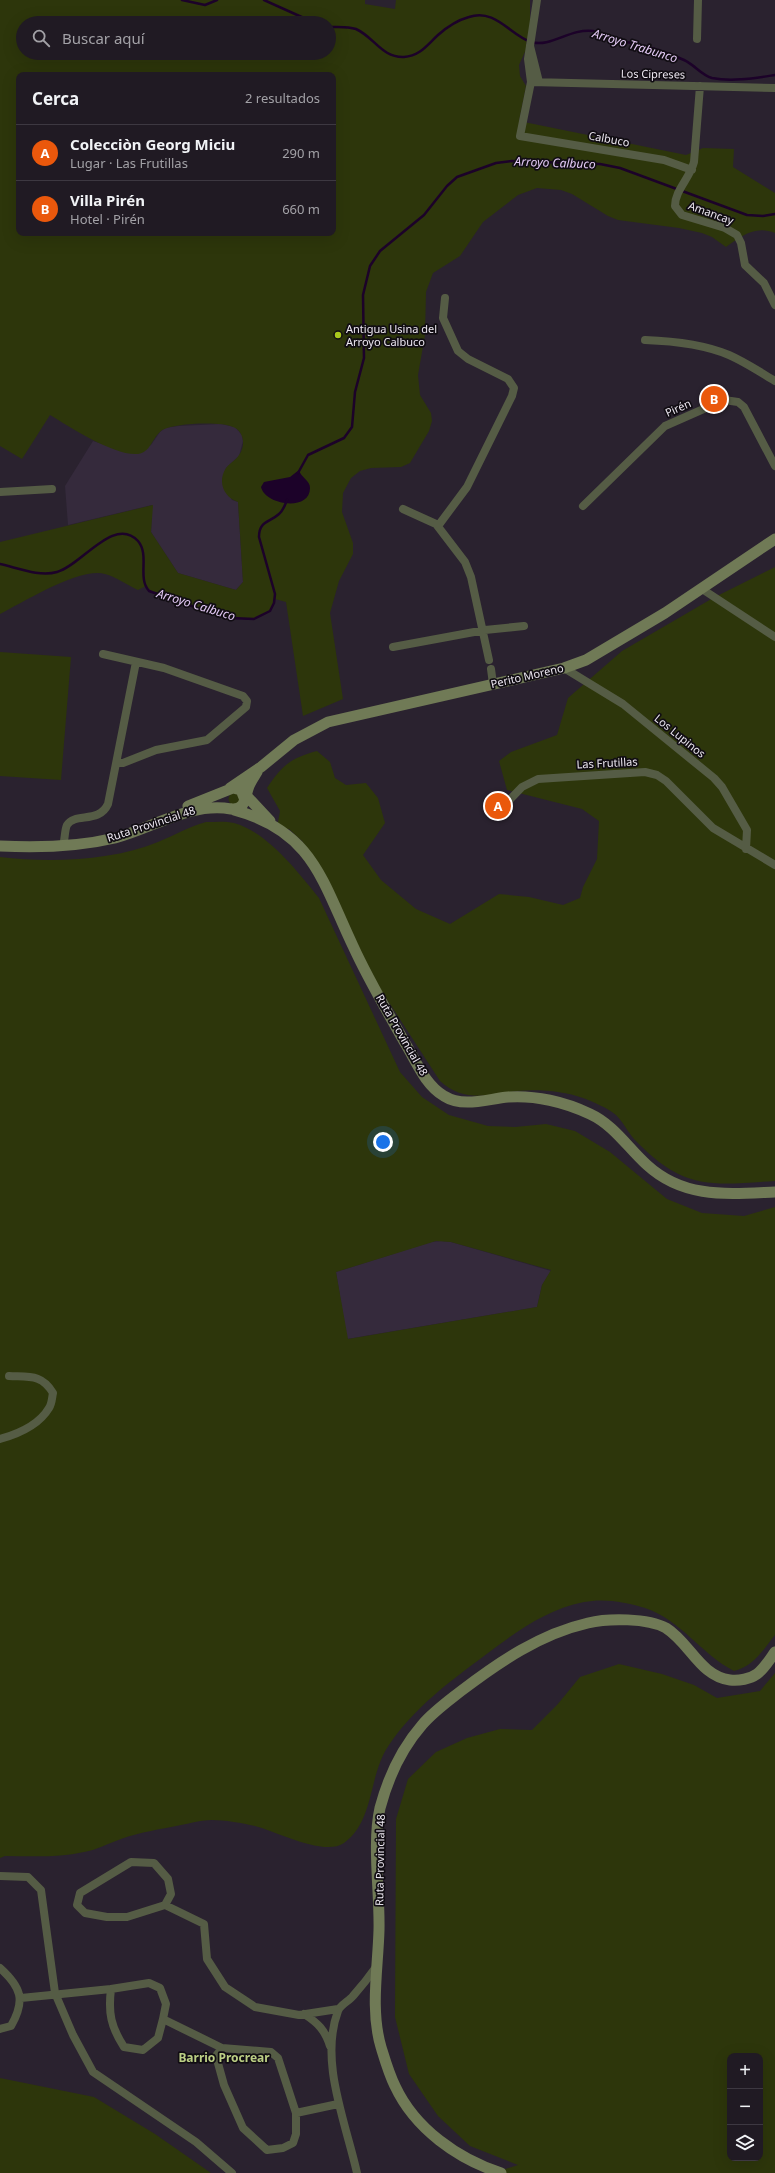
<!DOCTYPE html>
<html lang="es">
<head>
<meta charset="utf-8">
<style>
	:root { --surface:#201a23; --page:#2d2730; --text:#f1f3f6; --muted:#a2a1a6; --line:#3d3841; --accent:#ea580c }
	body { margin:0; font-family:"Noto Sans",sans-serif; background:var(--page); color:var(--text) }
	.controls { position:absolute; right:12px; bottom:12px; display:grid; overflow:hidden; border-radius:8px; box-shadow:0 4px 16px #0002 }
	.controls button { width:36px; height:36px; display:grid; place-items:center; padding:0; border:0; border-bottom:1px solid var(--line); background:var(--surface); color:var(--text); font:20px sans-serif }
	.you { position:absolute; left:383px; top:1142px; width:14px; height:14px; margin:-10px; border:3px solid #fff; border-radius:50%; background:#1a73e8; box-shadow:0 0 0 6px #1a73e833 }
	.badge { display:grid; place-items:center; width:26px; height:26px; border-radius:50%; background:var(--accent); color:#fff; font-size:13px; font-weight:700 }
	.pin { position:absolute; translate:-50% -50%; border:2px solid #fff; box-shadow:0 1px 4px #0006 }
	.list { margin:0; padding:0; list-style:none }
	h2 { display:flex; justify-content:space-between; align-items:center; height:52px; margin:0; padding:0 16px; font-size:17px }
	h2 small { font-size:13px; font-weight:400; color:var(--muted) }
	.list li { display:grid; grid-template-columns:26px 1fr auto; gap:12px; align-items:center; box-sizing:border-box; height:56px; padding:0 16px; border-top:1px solid var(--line) }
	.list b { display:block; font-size:15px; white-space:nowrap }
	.list p { margin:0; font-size:13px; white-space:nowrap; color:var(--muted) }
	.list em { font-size:13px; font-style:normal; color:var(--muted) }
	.icon { flex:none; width:22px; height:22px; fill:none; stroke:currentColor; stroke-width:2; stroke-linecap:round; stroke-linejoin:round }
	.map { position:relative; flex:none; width:775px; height:2173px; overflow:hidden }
	.search { position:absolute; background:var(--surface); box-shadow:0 4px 16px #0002; left:16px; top:16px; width:320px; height:44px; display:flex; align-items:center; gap:10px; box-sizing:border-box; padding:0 14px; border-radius:22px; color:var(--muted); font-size:15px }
	.panel { position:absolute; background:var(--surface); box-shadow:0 4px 16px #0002; left:16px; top:72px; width:320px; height:164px; border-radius:8px }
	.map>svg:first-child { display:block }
	.built { fill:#352a3c }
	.green { fill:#2d360b; fill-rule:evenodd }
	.water { fill:#1c0229 }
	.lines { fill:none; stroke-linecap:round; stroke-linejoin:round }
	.stream { stroke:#1c0229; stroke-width:2.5 }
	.minor { stroke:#555c45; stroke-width:8 }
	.secondary { stroke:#707a56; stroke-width:11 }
	.poi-dot { fill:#a8c71c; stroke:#110d13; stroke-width:1.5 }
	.labels { text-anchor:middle; stroke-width:3.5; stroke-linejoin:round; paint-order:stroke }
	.street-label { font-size:11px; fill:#ece7f0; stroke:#110d13 }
	.poi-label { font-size:11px; fill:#ece7f0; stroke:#110d13; text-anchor:start }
	.water-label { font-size:12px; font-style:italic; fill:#e3c9f5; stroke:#110d13 }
	.neighbourhood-label { font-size:12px; font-weight:bold; fill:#bccf85; stroke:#110d13 }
</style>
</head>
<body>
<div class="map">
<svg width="775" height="2173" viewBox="0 0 775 2173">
	<rect width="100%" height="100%" fill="#2a222f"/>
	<path class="built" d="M 221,424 L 235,427 L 242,435 L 243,441 L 239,456 L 226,468 L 222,480 L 232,500 L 238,502 L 243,582 L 236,590 L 178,573 L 151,532 L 152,505 L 68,525 L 65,486 L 93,441 L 129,453 L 151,445 L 160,432 L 165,428 L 179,426 Z
		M 441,1241 L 451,1242 L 551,1271 L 542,1285 L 537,1307 L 347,1339 L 336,1272 L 431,1242 Z"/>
	<path class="green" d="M 0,0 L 365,0 L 365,4 L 395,9 L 396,0 L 530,0 L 530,33 L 526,44 L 528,45 L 519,65 L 520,76 L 526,86 L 519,121 L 686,155 L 703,148 L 734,149 L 733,167 L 775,193 L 775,233 C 755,225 742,236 726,247 L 712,237 L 702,233 L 679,228 L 618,220 L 608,216 L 572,194 L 561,190 L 537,188 L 518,195 L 483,222 L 460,256 L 433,273 L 426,292 L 425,335 L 418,375 L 420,395 L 431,413 L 432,421 L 429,431 L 410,463 L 401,467 L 371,468 L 360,471 L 351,478 L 343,493 L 342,512 L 353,543 L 353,554 L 339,581 L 330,613 L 343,699 L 303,716 L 286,602 L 275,599 C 268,642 179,602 155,594 L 146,586 L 138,590 C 127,585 116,577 105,574 C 80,567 24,602 0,614 L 0,542 L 153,505 L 151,532 L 178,573 L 236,590 L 243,582 L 238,502 C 224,497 217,482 226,468 C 230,463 236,460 239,455 C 246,446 244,431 233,427 C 221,421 171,423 161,431 C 152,438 151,452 138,454 C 114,456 70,427 50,415 L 22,459 L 0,446 ZM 23,23 L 329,23 L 329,53 L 23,53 ZM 19,75 L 333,75 L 333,233 L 19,233 Z
		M 775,567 L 775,1181 C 709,1185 684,1191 634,1139 C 628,1132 623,1122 616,1115 C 608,1108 593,1102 583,1098 C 564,1091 538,1089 517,1091 C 487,1095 465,1103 440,1081 L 353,947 L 325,874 L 302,841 L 289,829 L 277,828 L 280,811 L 267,788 C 282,765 291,758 317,751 L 330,762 L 335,778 L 346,785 L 366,783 L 378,798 L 385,823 L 363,855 L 381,880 L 416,909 L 450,924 L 499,894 L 529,897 L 563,905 L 580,898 L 583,887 L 597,859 L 599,821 L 582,809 L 507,790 L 499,761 L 511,752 L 557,735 L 568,698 L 622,651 L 713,598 Z
		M 0,652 L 71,657 L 61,780 L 0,776 Z
		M228.5 799a5.5 5.5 0 1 1 11 0a5.5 5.5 0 1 1-11 0Z
		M 206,822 C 215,822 226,821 234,823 C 267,832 298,872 319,898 L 400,1072 L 422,1097 L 449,1115 L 488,1126 L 515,1127 L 546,1124 L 575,1131 L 610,1152 L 667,1199 L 702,1213 L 744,1216 L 775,1207 L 775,1635 C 763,1650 754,1666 734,1671 C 701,1654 681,1620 645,1608 C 626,1602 604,1598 584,1602 C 545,1610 516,1632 484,1656 C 449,1682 414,1708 389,1745 C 368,1775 375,1821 344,1843 C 324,1857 276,1831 255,1826 C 242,1823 225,1820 212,1820 C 202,1820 191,1823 181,1825 C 162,1829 140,1832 121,1839 C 109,1843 97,1850 84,1852 C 58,1858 31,1856 5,1856 L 0,1858 L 0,857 C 49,863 112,861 158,842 C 175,835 188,827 206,822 ZM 436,1241 L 451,1242 L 551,1270 L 542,1285 L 537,1307 L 348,1339 L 336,1272 Z
		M 619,1664 L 662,1674 L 694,1685 L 717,1698 L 760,1691 L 775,1673 L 775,2173 L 493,2173 L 518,2165 L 470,2146 L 438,2116 L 409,2074 L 395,2017 L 396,1819 L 408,1779 L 436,1752 L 467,1738 L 500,1729 L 532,1730 L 557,1705 L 580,1677 ZM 730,2056 L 760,2056 L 760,2158 L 730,2158 Z
		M 0,2078 L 94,2097 L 155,2134 L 211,2173 L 0,2173 Z"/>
	<path class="water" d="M 299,470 C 301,478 310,480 310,488 C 310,512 265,505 261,487 L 264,482 L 290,477 Z"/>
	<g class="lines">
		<path class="stream" d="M 182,0 L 205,5 L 217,0
			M 264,0 L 315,23
			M 329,27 C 338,27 347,26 356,29 C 374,37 382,58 404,57 C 420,56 427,45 438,35 C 447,27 458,20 469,17 C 495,8 510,35 531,42 C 551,48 570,28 593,31 C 601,33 607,38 615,41 C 621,42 627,42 633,43 C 650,47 669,53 684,60 C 695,65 701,75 712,78 C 732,82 755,78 775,75
			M 298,473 L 308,455 L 344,438 L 352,427 L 355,392 L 364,358 L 363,295 L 370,266 L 380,251 L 424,215 L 447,186 L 457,177 L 496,163 L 512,161 L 600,164 L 620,168 L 747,215 L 763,216 L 775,214
			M 0,564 C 18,568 39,577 57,572 C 81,566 114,515 138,541 C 150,555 137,578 149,591 L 206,611 L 231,618 L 254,619 L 270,611 L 274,603 L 275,594 L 259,537 C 259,521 269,523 279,514 C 283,511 285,505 287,500"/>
		<path class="minor" d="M 537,0 L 528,59 L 531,82 L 520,136 L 664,160 L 692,170
			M 697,39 L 698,0
			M 530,46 L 539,82
			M 531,82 L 775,88
			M 700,86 L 694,162 C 690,178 675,190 675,206 L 682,215 L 725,228 L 737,235 L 741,243 L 745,265 L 764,283 L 775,305
			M 645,340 C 673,341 703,344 729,355 C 745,362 760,372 775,381
			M 0,492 L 52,489
			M 583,506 L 665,426 L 724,400 L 738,402 L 744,407 L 775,466
			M 403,509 L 436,524 L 465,562 L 471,577 L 489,660
			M 438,526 L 467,487 L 512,396 L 514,388 L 508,379 L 468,359 L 458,351 L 443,318 L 445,298
			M 702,589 L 775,637
			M 393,647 L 485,630 L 524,626
			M 103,654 L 164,668 L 243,696 L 247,701 L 246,707 L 207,740 L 156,750 L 123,763 L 117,763
			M 564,668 L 623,704 L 714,778 L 722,787 L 747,830 L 746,849
			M 491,669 L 493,684
			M 495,815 L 522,787 L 538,779 L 645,772 L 657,775 L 666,781 L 713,828 L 775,865
			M 64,841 C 65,836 65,829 67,825 C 75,812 99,824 108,804 L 136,662
			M 0,1439 C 18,1434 39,1425 49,1408 C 52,1404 52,1397 53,1393 C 42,1374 29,1377 9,1376
			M 0,1876 L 28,1877 L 41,1890 L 55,1993 L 73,2035 L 93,2072 L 196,2142 L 232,2173
			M 165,1905 L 171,1894 L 168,1879 L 154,1863 L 131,1862 L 80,1893 L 77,1905 L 85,1913 L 107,1917 L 127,1917 L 165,1905 L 204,1924 L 207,1959 L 225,1987 L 255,2007 L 299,2015 L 338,2009
			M 0,1968 C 21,1987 26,2000 11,2026 L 0,2029
			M 111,1989 L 149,1983 L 160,1988 L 166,2004 L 163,2019
			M 21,1998 L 111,1989 C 108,2013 111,2027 124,2047 L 143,2050 L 158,2038 L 163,2019 L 222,2048
			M 304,2014 C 318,2023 325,2030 330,2046
			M 296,2113 L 278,2058 L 271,2052 L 222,2048 L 216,2056 L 224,2085 L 243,2128 L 267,2150 L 283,2148 L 293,2143 L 296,2134 L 296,2113 L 338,2104
			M 357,2173 C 346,2123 319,2061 338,2011 C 340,2005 349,2001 353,1996 C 361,1987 369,1977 376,1967"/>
		<path class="secondary" d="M 230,788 L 261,767 L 294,740 L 328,722 L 564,668 L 586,660 L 665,613 L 775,539
			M 228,790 L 233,788 L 241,790 L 245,800
			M 243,792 L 270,821
			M 188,806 L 228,790
			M 232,809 C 246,810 245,796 249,786 C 251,781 254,777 257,772
			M 234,810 C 313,831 322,881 353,946 C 368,979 387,1011 405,1043 C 416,1061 425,1085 444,1096 C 463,1108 487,1099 508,1097 C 535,1095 565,1102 590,1114 C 614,1125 628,1148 647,1165 C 684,1199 728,1194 775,1192
			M 0,846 C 39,848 77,847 115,838 C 153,828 190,802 231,809
			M 501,2173 C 458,2159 415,2129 395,2086 C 389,2074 385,2060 381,2047 C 370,2010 378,1968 379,1930 C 380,1893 372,1844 380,1808 C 388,1778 402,1748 422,1725 C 433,1712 447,1702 461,1691 C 499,1662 540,1634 588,1623 C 608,1618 648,1618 666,1628 C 690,1643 700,1676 730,1680 C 739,1681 750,1679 757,1674 C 764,1669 770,1659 775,1652"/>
	</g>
	<circle class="poi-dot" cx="338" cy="335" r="4"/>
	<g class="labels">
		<g class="street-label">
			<text transform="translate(653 74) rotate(1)" y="4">Los Cipreses</text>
			<text transform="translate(609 139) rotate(10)" y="4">Calbuco</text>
			<text transform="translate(711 213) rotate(20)" y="4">Amancay</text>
			<text transform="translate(678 408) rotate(-24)" y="4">Pirén</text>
			<text transform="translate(527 676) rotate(-13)" y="4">Perito Moreno</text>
			<text transform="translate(680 736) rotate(39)" y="4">Los Lupinos</text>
			<text transform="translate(607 763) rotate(-3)" y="4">Las Frutillas</text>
			<text transform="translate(151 824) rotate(-18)" y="4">Ruta Provincial 48</text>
			<text transform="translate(402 1035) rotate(60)" y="4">Ruta Provincial 48</text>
			<text transform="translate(380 1860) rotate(-89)" y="4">Ruta Provincial 48</text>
		</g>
		<g class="poi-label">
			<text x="346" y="333">Antigua Usina del<tspan x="346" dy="13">Arroyo Calbuco</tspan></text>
		</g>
		<g class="water-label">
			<text transform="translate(635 46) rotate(17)" y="4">Arroyo Trabunco</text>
			<text transform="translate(555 163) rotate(2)" y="4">Arroyo Calbuco</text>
			<text transform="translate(196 605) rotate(17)" y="4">Arroyo Calbuco</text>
		</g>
		<g class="neighbourhood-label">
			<text x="224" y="2062">Barrio Procrear</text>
		</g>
	</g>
</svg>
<div class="controls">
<button>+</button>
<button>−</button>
<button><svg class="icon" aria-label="layers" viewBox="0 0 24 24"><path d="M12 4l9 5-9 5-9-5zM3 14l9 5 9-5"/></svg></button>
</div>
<div class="you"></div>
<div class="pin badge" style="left:498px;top:806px">A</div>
<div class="pin badge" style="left:714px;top:399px">B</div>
<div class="search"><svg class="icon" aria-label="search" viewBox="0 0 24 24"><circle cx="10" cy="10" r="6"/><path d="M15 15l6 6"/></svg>Buscar aquí</div>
<section class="panel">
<h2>Cerca<small>2 resultados</small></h2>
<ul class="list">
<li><span class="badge">A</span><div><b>Colecciòn Georg Miciu</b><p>Lugar · Las Frutillas</p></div><em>290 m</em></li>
<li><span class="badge">B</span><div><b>Villa Pirén</b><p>Hotel · Pirén</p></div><em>660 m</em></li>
</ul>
</section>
</div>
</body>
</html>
